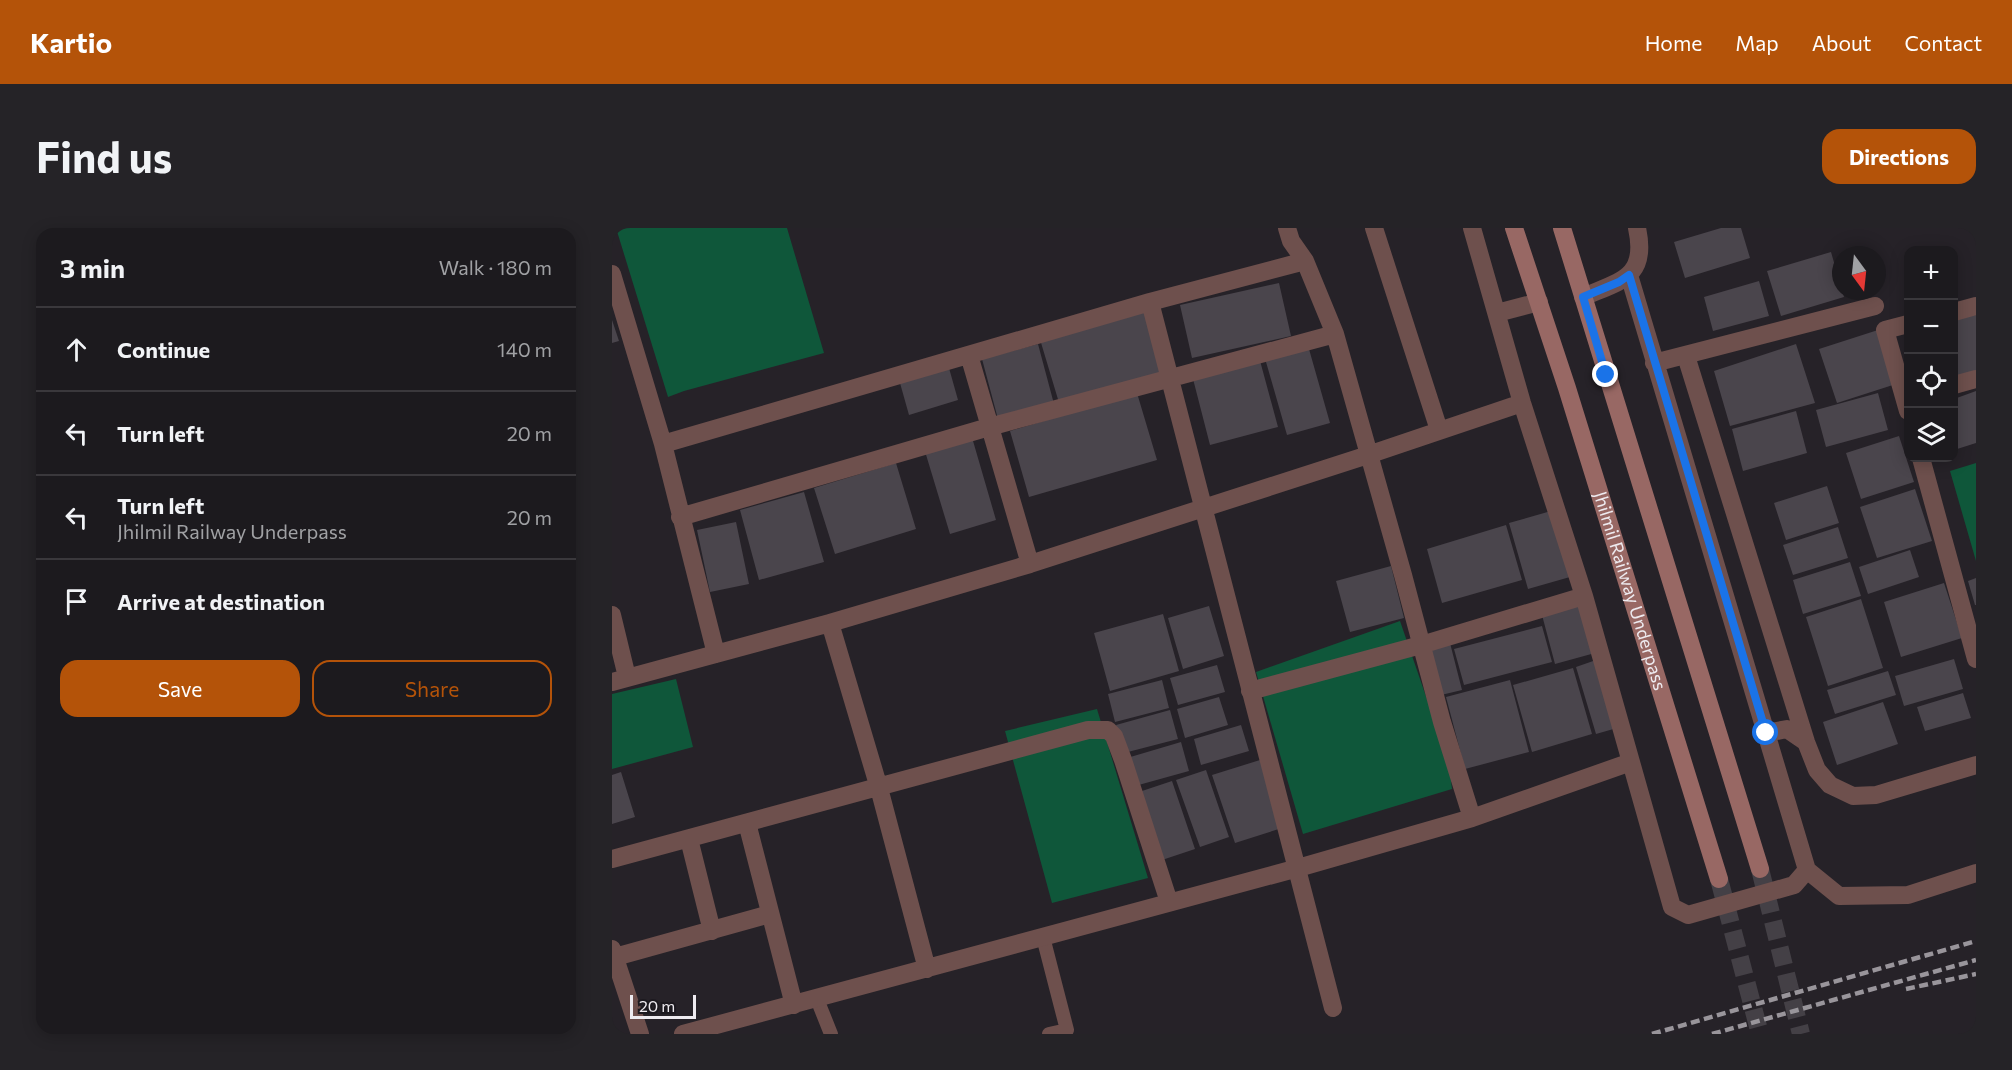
<!DOCTYPE html>
<html lang="en">
<head>
<meta charset="utf-8">
<style>
	:root { --surface:#1c1a1e; --page:#252327; --text:#f1f3f6; --muted:#a0a1a4; --line:#3a383c; --accent:#b45309 }
	body { margin:0; font-family:Commissioner,sans-serif; background:var(--page); color:var(--text) }
	.controls { position:absolute; right:18px; top:18px; display:grid; overflow:hidden; border-radius:12px; box-shadow:0 3px 15px #0003 }
	.controls button { width:54px; height:54px; display:grid; place-items:center; padding:0; border:0; border-bottom:2px solid var(--line); background:var(--surface); color:var(--text); font:30px sans-serif }
	.compass { position:absolute; left:1220px; top:18px; width:54px; height:54px; border-radius:50%; background:var(--surface); box-shadow:0 3px 15px #0003; rotate:165deg }
	.scale { position:absolute; left:18px; bottom:15px; width:66px; box-sizing:border-box; padding-left:6px; border:3px solid #eeebf0; border-top:0; font-size:16px; line-height:21px; white-space:nowrap; color:#eeebf0; -webkit-text-stroke:4px #1c191f; paint-order:stroke }
	.stop { position:absolute; width:18px; height:18px; margin:-14px; border:4px solid #1a73e8; border-radius:50%; background:#fff }
	.stop.end { background:#1a73e8; border-color:#fff; box-shadow:0 2px 6px #0008 }
	.list { margin:0; padding:0; list-style:none }
	h2 { display:flex; justify-content:space-between; align-items:center; height:78px; margin:0; padding:0 24px; font-size:26px }
	h2 small { font-size:20px; font-weight:400; color:var(--muted) }
	.list li { display:grid; grid-template-columns:39px 1fr auto; gap:18px; align-items:center; box-sizing:border-box; height:84px; padding:0 24px; border-top:2px solid var(--line) }
	.list b { display:block; font-size:22px; white-space:nowrap }
	.list p { margin:0; font-size:20px; white-space:nowrap; color:var(--muted) }
	.list em { font-size:20px; font-style:normal; color:var(--muted) }
	.actions { display:flex; gap:12px; padding:18px 24px }
	.actions a { flex:1; padding:14px 0; border:2px solid var(--accent); border-radius:18px; text-align:center; font-size:21px; color:var(--accent) }
	.actions .main { background:var(--accent); color:#fff }
	.icon { flex:none; width:33px; height:33px; fill:none; stroke:currentColor; stroke-width:2; stroke-linecap:round; stroke-linejoin:round }
	.map { position:relative; flex:none; width:1364px; height:806px; overflow:hidden; border-radius:18px }
	header { display:flex; align-items:center; gap:36px; box-sizing:border-box; height:84px; padding:0 30px; background:var(--accent); color:#fff }
	header strong { font-size:28px }
	nav { display:flex; gap:33px; margin-inline-start:auto; font-size:21px }
	.intro { display:flex; align-items:center; justify-content:space-between; box-sizing:border-box; height:144px; padding:0 36px }
	h1 { margin:0; font-size:42px }
	.button { padding:15px 27px; border-radius:18px; background:var(--accent); color:#fff; font-size:21px; font-weight:700 }
	main { display:flex; gap:36px; padding:0 36px }
	aside { flex:1; background:var(--surface); border-radius:18px; box-shadow:0 3px 15px #0003 }
	.map>svg:first-child { display:block }
	.green { fill:#0f573a }
	.building { fill:#4a454c }
	.lines { fill:none; stroke-linecap:round; stroke-linejoin:round }
	.secondary-tunnel { stroke:#444046; stroke-width:18; stroke-dasharray:18 9; stroke-linecap:butt }
	.lane { stroke:#6e504d; stroke-width:14 }
	.street { stroke:#6e504d; stroke-width:18 }
	.secondary { stroke:#986864; stroke-width:18 }
	.rail { stroke:#99959b; stroke-width:4.5; stroke-dasharray:9 4.5; stroke-linecap:butt }
	.route { stroke:#1a73e8; stroke-width:8 }
	.labels { text-anchor:middle; stroke-width:4.5; stroke-linejoin:round; paint-order:stroke }
	.street-label { font-size:18px; fill:#eeebf0; stroke:#1c191f }
</style>
</head>
<body>
<header>
<strong>Kartio</strong>
<nav><a>Home</a><a>Map</a><a>About</a><a>Contact</a></nav>
</header>
<div class="intro"><h1>Find us</h1><a class="button">Directions</a></div>
<main>
<aside>
<h2>3 min<small>Walk · 180 m</small></h2>
<ul class="list">
<li><svg class="icon" aria-label="ahead" viewBox="0 0 24 24"><path d="M12 20V5M6 11l6-6 6 6"/></svg><div><b>Continue</b></div><em>140 m</em></li>
<li><svg class="icon" aria-label="left" viewBox="0 0 24 24"><path d="M17 20v-9H6M10 6l-5 5 5 5"/></svg><div><b>Turn left</b></div><em>20 m</em></li>
<li><svg class="icon" aria-label="left" viewBox="0 0 24 24"><path d="M17 20v-9H6M10 6l-5 5 5 5"/></svg><div><b>Turn left</b><p>Jhilmil Railway Underpass</p></div><em>20 m</em></li>
<li><svg class="icon" aria-label="arrive" viewBox="0 0 24 24"><path d="M6 21V4h12l-3 4 3 4H6"/></svg><div><b>Arrive at destination</b></div></li>
</ul>
<div class="actions"><a class="main">Save</a><a>Share</a></div>
</aside>
<div class="map">
<svg width="1364" height="806" viewBox="0 0 1364 806">
	<rect width="100%" height="100%" fill="#262228"/>
	<path class="green" d="M 4,0 L 175,0 L 212,125 L 72,163 L 56,169 Z
		M 1364,235 L 1364,333 L 1338,243 Z
		M 788,393 L 837,535 L 840,561 L 691,606 L 644,444 Z
		M 64,451 L 81,519 L 0,541 L 0,466 Z
		M 485,481 L 536,650 L 440,675 L 393,503 Z"/>
	<path class="building" d="M 1109,0 L 1129,0 L 1138,30 L 1073,50 L 1062,14 Z
		M 1219,24 L 1232,69 L 1169,88 L 1155,43 Z
		M 1147,53 L 1157,88 L 1101,103 L 1092,69 Z
		M 667,55 L 679,108 L 580,130 L 568,77 Z
		M 533,77 L 553,148 L 448,178 L 427,108 Z
		M 1364,87 L 1364,146 L 1342,153 L 1342,89 Z
		M 0,92 L 7,113 L 0,115 Z
		M 1266,102 L 1284,156 L 1225,175 L 1207,121 Z
		M 695,114 L 718,195 L 675,207 L 652,127 Z
		M 426,116 L 442,176 L 386,191 L 370,131 Z
		M 1184,116 L 1203,175 L 1118,198 L 1102,143 Z
		M 647,129 L 666,199 L 598,217 L 580,147 Z
		M 337,140 L 346,172 L 297,187 L 288,155 Z
		M 1364,163 L 1364,215 L 1342,222 L 1342,171 Z
		M 525,165 L 545,232 L 417,269 L 398,203 Z
		M 1266,165 L 1276,202 L 1214,219 L 1204,182 Z
		M 1184,183 L 1195,225 L 1131,243 L 1120,201 Z
		M 359,206 L 384,292 L 338,306 L 312,220 Z
		M 1287,208 L 1302,254 L 1249,271 L 1234,225 Z
		M 284,235 L 304,301 L 223,326 L 202,260 Z
		M 1215,258 L 1227,295 L 1174,312 L 1162,275 Z
		M 1303,261 L 1320,313 L 1265,330 L 1248,279 Z
		M 192,264 L 212,334 L 147,352 L 128,282 Z
		M 939,283 L 958,349 L 916,361 L 897,295 Z
		M 124,294 L 137,356 L 98,364 L 85,302 Z
		M 894,297 L 910,352 L 830,375 L 815,321 Z
		M 1226,299 L 1236,330 L 1181,347 L 1171,317 Z
		M 1298,322 L 1307,349 L 1256,366 L 1247,339 Z
		M 1238,334 L 1249,368 L 1191,386 L 1181,352 Z
		M 779,338 L 792,390 L 738,404 L 724,353 Z
		M 1364,350 L 1364,377 L 1363,377 L 1356,353 Z
		M 1332,355 L 1350,410 L 1289,429 L 1272,374 Z
		M 1249,371 L 1271,440 L 1216,458 L 1194,389 Z
		M 969,376 L 983,425 L 943,436 L 930,387 Z
		M 597,378 L 612,428 L 571,441 L 556,390 Z
		M 551,386 L 567,443 L 498,463 L 482,405 Z
		M 930,398 L 940,434 L 852,457 L 842,421 Z
		M 838,415 L 850,462 L 825,468 L 813,422 Z
		M 1342,431 L 1351,461 L 1292,478 L 1283,448 Z
		M 984,432 L 1005,500 L 984,506 L 964,439 Z
		M 605,437 L 613,464 L 566,477 L 558,450 Z
		M 961,440 L 980,506 L 920,524 L 901,457 Z
		M 1276,443 L 1284,467 L 1223,486 L 1215,462 Z
		M 550,452 L 557,480 L 503,494 L 496,466 Z
		M 898,452 L 917,524 L 853,541 L 834,469 Z
		M 1351,465 L 1359,490 L 1313,503 L 1305,479 Z
		M 607,469 L 616,497 L 573,510 L 565,481 Z
		M 1271,474 L 1286,516 L 1225,537 L 1211,494 Z
		M 558,482 L 566,511 L 512,525 L 504,497 Z
		M 629,497 L 637,523 L 589,537 L 582,511 Z
		M 569,514 L 577,543 L 523,558 L 515,530 Z
		M 648,532 L 670,600 L 623,615 L 600,547 Z
		M 594,542 L 617,609 L 588,619 L 564,552 Z
		M 9,544 L 23,589 L 0,596 L 0,547 Z
		M 560,553 L 583,621 L 550,632 L 527,564 Z"/>
	<g class="lines">
		<path class="secondary-tunnel" d="M 1148,641 L 1189,806
			M 1107,651 L 1148,806"/>
		<path class="lane" d="M 431,709 L 455,802 L 437,806
			M 205,771 L 219,806"/>
		<path class="street" d="M 675,0 L 679,13 L 693,33 L 723,106 L 791,347 L 830,494 L 860,590
			M 762,0 L 827,202
			M 860,0 L 910,175 L 972,368 L 1060,679 L 1076,687 L 1182,657 L 1195,642
			M 0,46 L 51,216 L 104,426
			M 1017,47 L 1195,642 L 1227,668 L 1296,667 L 1364,645
			M 971,69 C 1008,53 1036,50 1025,0
			M 538,74 L 721,780
			M 1342,84 L 1364,78
			M 885,85 L 927,74
			M 1296,96 L 1273,102 L 1296,183
			M 357,127 L 418,336
			M 1074,128 L 1194,514 L 1205,542 L 1218,557 L 1241,568 L 1264,567 L 1364,537
			M 1042,135 L 1263,78
			M 1342,157 L 1364,151
			M 51,216 L 538,74 L 693,33
			M 1309,230 L 1364,431
			M 68,289 L 377,199 L 723,106
			M 0,387 L 15,449
			M 218,395 L 267,560 L 315,741
			M 0,454 L 218,395 L 418,336 L 756,227 L 910,175
			M 638,463 L 809,417 L 972,368
			M 1154,505 L 1175,501 L 1194,514
			M 135,595 L 182,777
			M 77,611 L 100,703
			M 0,631 L 476,502 L 496,502 L 502,508 L 511,532 L 557,674
			M 0,721 L 28,806
			M 3,729 L 158,686
			M 71,806 L 686,640 L 860,590 L 1019,534"/>
		<g class="secondary">
			<path id="s1" d="M 902,0 L 955,160 L 1107,651"/>
			<path d="M 950,0 L 1148,641"/>
		</g>
		<path class="rail" d="M 1294,761 L 1364,746
			M 1040,806 L 1364,713
			M 1100,806 L 1364,732"/>
	</g>
	<g class="lines">
		<path class="route" d="M 994,147 L 971,69 L 1007,54 L 1017,47 L 1154,505"/>
	</g>
	<g class="labels">
		<g class="street-label">
			<text dy="6" stroke="none"><textPath href="#s1" startOffset="381">Jhilmil Railway Underpass</textPath></text>
		</g>
	</g>
</svg>
<div class="controls">
<button>+</button>
<button>−</button>
<button><svg class="icon" aria-label="locate" viewBox="0 0 24 24"><circle cx="12" cy="12" r="6"/><path d="M12 2v4M12 18v4M2 12h4M18 12h4"/></svg></button>
<button><svg class="icon" aria-label="layers" viewBox="0 0 24 24"><path d="M12 4l9 5-9 5-9-5zM3 14l9 5 9-5"/></svg></button>
</div>
<svg class="compass" viewBox="-18 -18 36 36"><path d="M0-13l5 13h-10z" fill="#e53935"/><path d="M0 13l5-13h-10z" fill="#a0a1a4"/></svg>
<div class="scale">20 m</div>
<div class="stop" style="left:1154px;top:505px"></div>
<div class="stop end" style="left:994px;top:147px"></div>
</div>
</main>
</body>
</html>
